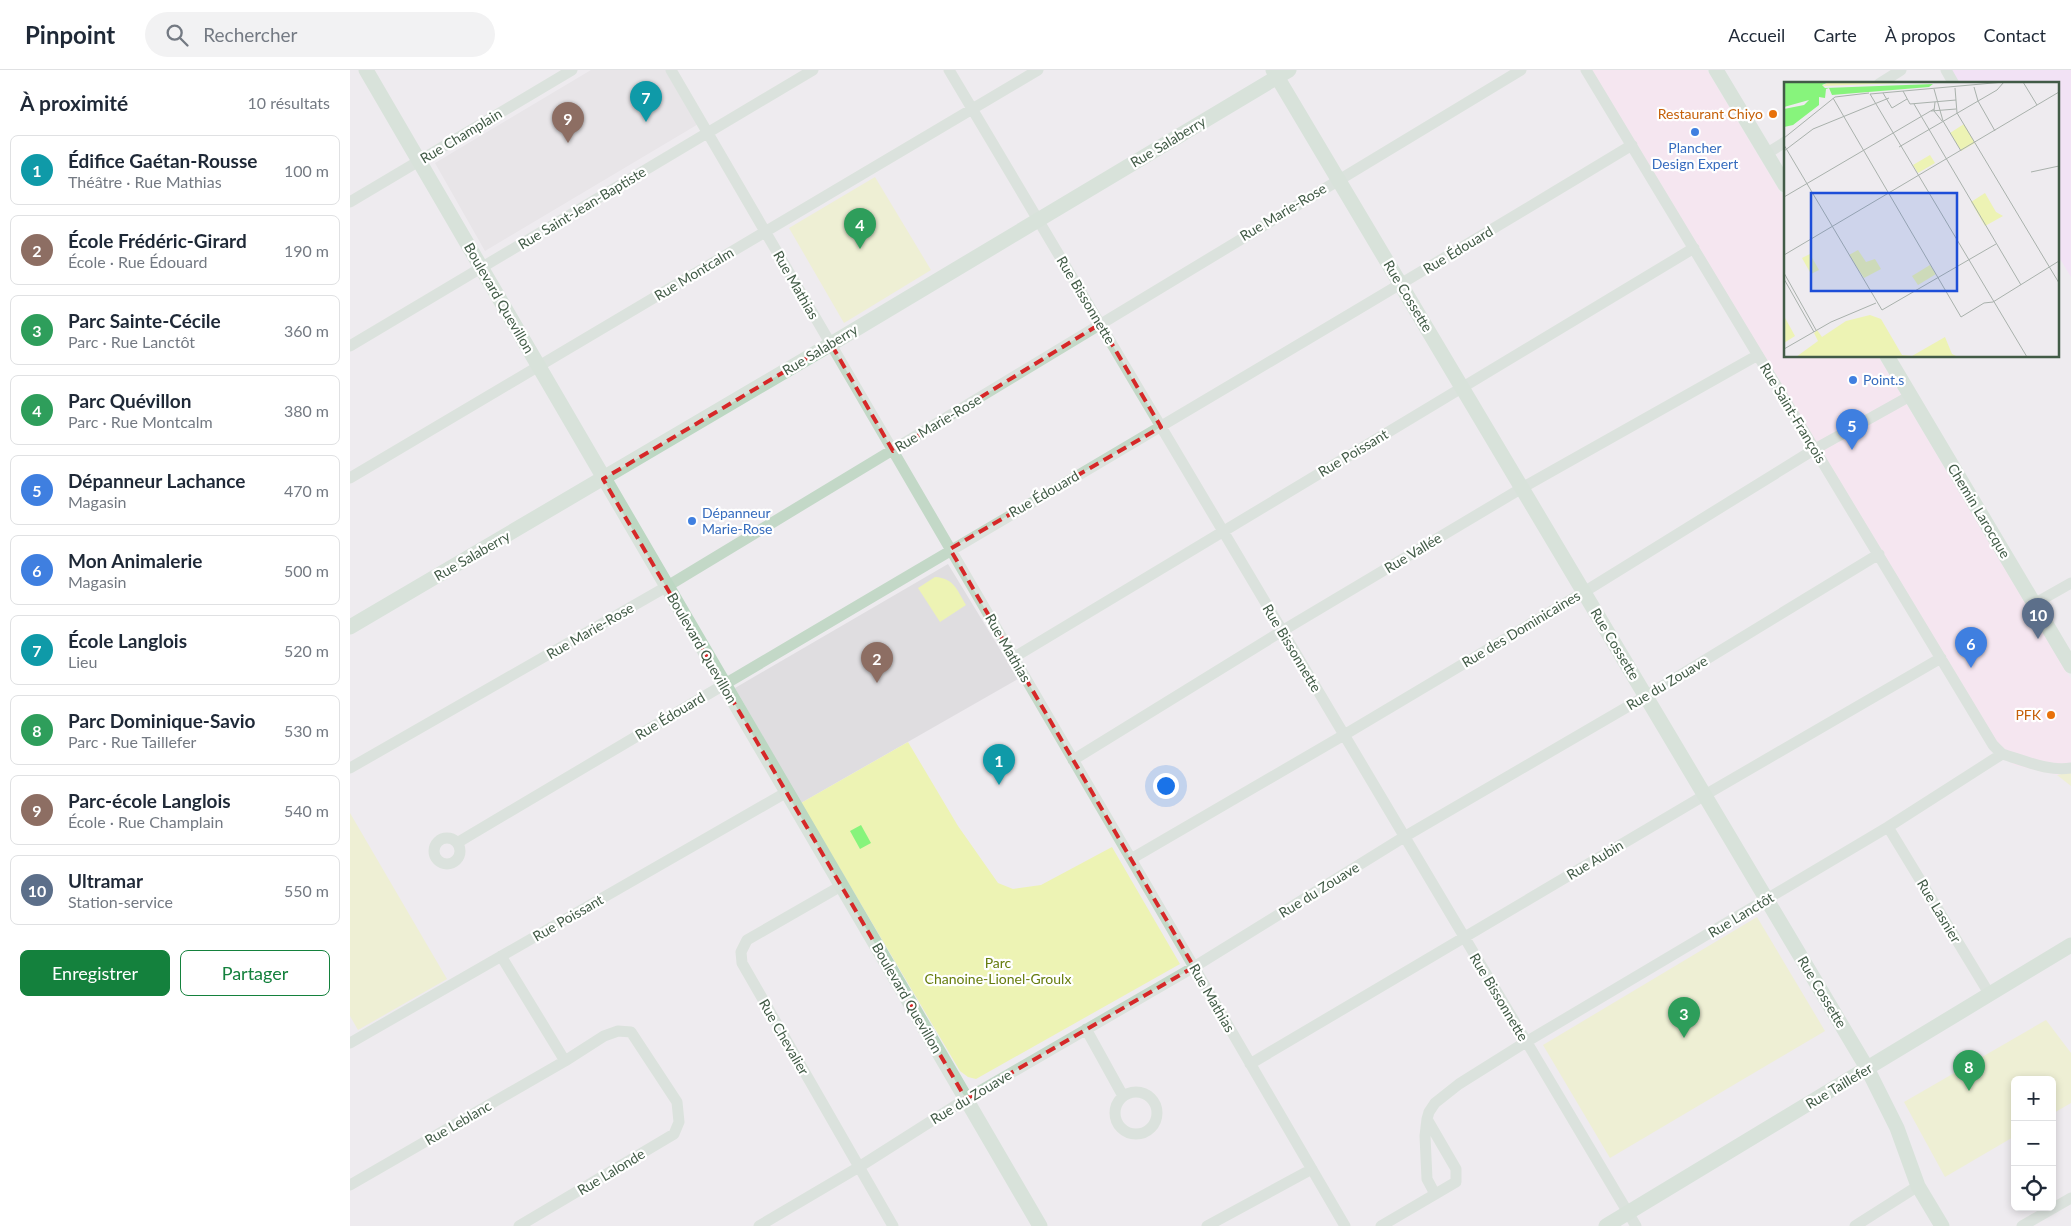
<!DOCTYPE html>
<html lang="fr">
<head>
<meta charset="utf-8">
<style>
	:root { --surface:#fff; --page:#f2f2f3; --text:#1f2937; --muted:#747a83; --line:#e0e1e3; --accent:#14813d }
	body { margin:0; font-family:Lato,sans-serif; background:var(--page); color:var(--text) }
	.controls { position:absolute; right:15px; bottom:15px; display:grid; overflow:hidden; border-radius:8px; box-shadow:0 2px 8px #0003 }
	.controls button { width:45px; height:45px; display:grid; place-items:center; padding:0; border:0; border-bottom:1px solid var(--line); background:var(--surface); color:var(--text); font:25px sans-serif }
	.you { position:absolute; left:815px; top:715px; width:18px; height:18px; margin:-12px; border:4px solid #fff; border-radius:50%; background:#1a73e8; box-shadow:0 0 0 8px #1a73e833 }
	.badge { display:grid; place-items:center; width:32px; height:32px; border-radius:50%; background:var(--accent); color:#fff; font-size:16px; font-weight:700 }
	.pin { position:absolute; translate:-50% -41px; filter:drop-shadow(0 1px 2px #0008) }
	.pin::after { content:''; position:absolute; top:26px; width:18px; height:15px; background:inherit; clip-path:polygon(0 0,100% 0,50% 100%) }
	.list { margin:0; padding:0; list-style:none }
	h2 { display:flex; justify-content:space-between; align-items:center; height:65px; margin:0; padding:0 20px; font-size:21px }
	h2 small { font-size:16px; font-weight:400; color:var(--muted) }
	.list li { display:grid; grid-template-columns:32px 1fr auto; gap:15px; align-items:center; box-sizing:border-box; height:70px; margin:0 10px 10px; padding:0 10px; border:1px solid var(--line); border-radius:8px }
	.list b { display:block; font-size:19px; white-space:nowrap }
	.list p { margin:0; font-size:16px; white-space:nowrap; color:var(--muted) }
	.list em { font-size:16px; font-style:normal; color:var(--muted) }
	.actions { display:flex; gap:10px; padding:15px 20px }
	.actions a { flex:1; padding:11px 0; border:1px solid var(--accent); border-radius:8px; text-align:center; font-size:18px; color:var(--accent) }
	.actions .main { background:var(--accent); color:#fff }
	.icon { flex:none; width:28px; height:28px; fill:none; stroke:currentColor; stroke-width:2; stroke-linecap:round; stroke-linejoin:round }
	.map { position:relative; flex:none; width:1721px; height:1156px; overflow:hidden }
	header { display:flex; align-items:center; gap:30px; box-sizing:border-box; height:70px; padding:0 25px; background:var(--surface); border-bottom:1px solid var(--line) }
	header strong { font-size:24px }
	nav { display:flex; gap:28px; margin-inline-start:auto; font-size:18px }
	.search { width:350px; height:45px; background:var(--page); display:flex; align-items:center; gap:12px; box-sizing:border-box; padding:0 18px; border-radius:28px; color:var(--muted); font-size:19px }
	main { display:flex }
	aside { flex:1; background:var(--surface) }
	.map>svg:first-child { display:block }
	.commercial { fill:#fde1f2 }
	.education { fill:#dfdde0 }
	.medical { fill:#f5d7fd }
	.green { fill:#edf3b4 }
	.water { fill:#87f47c }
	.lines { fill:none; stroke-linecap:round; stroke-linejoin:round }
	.street { stroke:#c3d8c7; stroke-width:11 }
	.secondary { stroke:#bcd7c2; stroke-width:15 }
	.marked { fill:none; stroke:#d62828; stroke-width:4; stroke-dasharray:10 6; stroke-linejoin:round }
	.food-dot { fill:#e8710a; stroke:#fff; stroke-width:2 }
	.shop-dot { fill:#3f7fe0; stroke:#fff; stroke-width:2 }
	.labels { text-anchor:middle; stroke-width:4.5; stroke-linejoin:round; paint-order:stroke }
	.food-label { font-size:14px; fill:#c56008; stroke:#fff; text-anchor:end }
	.street-label { font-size:14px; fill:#425b47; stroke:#fff }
	.shop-label { font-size:14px; fill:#366cbe; stroke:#fff; text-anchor:start }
	.park-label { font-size:14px; fill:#667c0d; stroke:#fff }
	.inset-road { fill:none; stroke:#a9b1ac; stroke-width:1 }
	.view { fill:#1d4ed8; fill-opacity:0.15; stroke:#1d4ed8; stroke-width:2.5 }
	.inset-edge { fill:none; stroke:#425b47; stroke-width:2.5 }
</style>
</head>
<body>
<header>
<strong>Pinpoint</strong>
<div class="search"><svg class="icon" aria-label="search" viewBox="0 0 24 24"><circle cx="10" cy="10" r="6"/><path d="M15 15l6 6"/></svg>Rechercher</div>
<nav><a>Accueil</a><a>Carte</a><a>À propos</a><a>Contact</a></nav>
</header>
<main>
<aside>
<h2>À proximité<small>10 résultats</small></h2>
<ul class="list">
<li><span class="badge" style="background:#0f9aa8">1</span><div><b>Édifice Gaétan-Rousse</b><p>Théâtre · Rue Mathias</p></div><em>100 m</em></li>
<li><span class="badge" style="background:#8d6e63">2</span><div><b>École Frédéric-Girard</b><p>École · Rue Édouard</p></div><em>190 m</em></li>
<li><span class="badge" style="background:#2e9e5b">3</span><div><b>Parc Sainte-Cécile</b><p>Parc · Rue Lanctôt</p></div><em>360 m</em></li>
<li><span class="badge" style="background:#2e9e5b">4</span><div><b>Parc Quévillon</b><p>Parc · Rue Montcalm</p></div><em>380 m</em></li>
<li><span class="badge" style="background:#3f7fe0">5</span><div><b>Dépanneur Lachance</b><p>Magasin</p></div><em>470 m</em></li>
<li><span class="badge" style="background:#3f7fe0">6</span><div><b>Mon Animalerie</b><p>Magasin</p></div><em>500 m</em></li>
<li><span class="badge" style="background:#0f9aa8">7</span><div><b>École Langlois</b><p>Lieu</p></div><em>520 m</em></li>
<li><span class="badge" style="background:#2e9e5b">8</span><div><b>Parc Dominique-Savio</b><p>Parc · Rue Taillefer</p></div><em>530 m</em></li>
<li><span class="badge" style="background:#8d6e63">9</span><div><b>Parc-école Langlois</b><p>École · Rue Champlain</p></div><em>540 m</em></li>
<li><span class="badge" style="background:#5c6f8a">10</span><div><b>Ultramar</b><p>Station-service</p></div><em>550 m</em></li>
</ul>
<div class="actions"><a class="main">Enregistrer</a><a>Partager</a></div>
</aside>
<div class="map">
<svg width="1721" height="1156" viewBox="0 0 1721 1156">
	<rect width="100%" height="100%" fill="#eeebef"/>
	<path class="commercial" d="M 1241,0 L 1357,0 L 1435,130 L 1435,286 L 1528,286 L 1721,609 L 1721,702 L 1707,705 L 1664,695 L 1652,684 Z"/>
	<path class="education" d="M 241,0 L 316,0 L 350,53 L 135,181 L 85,93 Z
		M 598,494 L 668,609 L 451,733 L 385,618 Z"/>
	<path class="medical" d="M 1596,0 L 1721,0 L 1721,207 L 1707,184 L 1707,14 L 1604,14 Z"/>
	<path class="green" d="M 525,107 L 581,200 L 494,253 L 439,158 Z
		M 585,507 C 604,508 607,520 616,535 L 590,552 L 568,518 Z
		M 558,672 L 608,756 L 648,813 L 663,819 L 691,815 L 762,777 L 830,894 L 626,1009 L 618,1007 L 610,1001 L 451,733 Z
		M 1721,702 L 1721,716 L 1707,705 Z
		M 0,743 L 97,909 L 8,960 L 0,946 Z
		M 1407,847 L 1475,961 L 1260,1088 L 1193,975 Z
		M 1696,950 L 1721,983 L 1721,1033 L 1702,1044 L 1702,1010 L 1665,1010 L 1665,1066 L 1595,1107 L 1554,1032 Z"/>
	<path class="water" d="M 511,755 L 521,773 L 510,779 L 500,761 Z"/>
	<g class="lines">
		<path class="street" d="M 321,0 L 995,1156
			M 599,0 L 1286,1156
			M 1236,0 L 1643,675 L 1652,684
			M 1596,0 L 1604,14
			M 1529,14 L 1551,0
			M 1416,84 L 1435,72
			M 0,132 L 222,0
			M 0,276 L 463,0
			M 0,408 L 688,0
			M 1684,534 L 1721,513
			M 663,588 L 1344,178
			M 723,690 L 932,561 L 1172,418 L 1408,285
			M 0,698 L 316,517 L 1171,0
			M 1538,757 L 1640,925
			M84 781a13 13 0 1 1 26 0a13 13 0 1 1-26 0Z
			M 107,773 C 498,540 892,311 1282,75
			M 781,789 L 994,665 L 1234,522 L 1465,379 L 1560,326
			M 491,816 L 397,870 L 391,882 L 392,893 L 543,1156
			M 151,886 L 215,991
			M 736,959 L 773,1026
			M 0,973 L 437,722
			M 900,994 L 1355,725 L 1591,588
			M765 1043a21 21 0 1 1 42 0a21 21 0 1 1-42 0Z
			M 0,1115 L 215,991 L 254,966 L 268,961 L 281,962 L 327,1032 L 329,1052 L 324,1064 L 169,1156
			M 1085,1124 L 1077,1109 L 1075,1066 L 1077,1049 L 1079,1042 L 1085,1033 L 1109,1014 L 1176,972 L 1538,757 L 1652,684 C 1673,690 1699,702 1721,698
			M 409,1156 L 509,1097 L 616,1029 L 844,897 L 1054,767 L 1296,626 L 1529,484
			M 857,1156 L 962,1099
			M 1031,1156 L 1106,1112 L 1106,1099 L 1077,1049
			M 1505,1156 L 1568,1116
			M 1672,1156 L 1721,1128"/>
		<path class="secondary" d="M 16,0 L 690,1156
			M 923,0 L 1517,998 L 1547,1058 L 1568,1116 L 1592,1156
			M 1366,0 L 1435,115
			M 1537,286 L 1721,596
			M 0,557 L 481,274 L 939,0
			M 1256,1156 L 1721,875"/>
	</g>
	<path d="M0 0H1721V1156H0ZM 750,254 L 811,357 L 600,479 L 844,897 L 616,1029 L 253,409 L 481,274 L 543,381 Z" fill="#eeebef" fill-opacity=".55" fill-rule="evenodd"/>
	<path class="marked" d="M 750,254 L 811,357 L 600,479 L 844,897 L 616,1029 L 253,409 L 481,274 L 543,381 Z"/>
	<g class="food-dot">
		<circle cx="1423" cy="44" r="5"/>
		<circle cx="1701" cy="645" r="5"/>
	</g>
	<g class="shop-dot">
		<circle cx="1345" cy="62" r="5"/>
		<circle cx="1503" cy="310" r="5"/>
		<circle cx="342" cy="451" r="5"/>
	</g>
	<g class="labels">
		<g class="food-label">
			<text x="1413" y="49">Restaurant Chiyo</text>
			<text x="1691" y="650">PFK</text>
		</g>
		<g class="street-label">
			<text transform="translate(111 66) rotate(-31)" y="5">Rue Champlain</text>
			<text transform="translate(818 72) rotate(-31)" y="5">Rue Salaberry</text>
			<text transform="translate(232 138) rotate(-31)" y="5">Rue Saint-Jean-Baptiste</text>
			<text transform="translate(933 142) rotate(-31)" y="5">Rue Marie-Rose</text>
			<text transform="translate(1108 180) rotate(-31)" y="5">Rue Édouard</text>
			<text transform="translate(344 204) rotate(-31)" y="5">Rue Montcalm</text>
			<text transform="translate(446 215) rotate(60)" y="5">Rue Mathias</text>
			<text transform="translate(1058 226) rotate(59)" y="5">Rue Cossette</text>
			<text transform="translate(149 228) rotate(60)" y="5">Boulevard Quevillon</text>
			<text transform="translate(736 230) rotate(59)" y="5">Rue Bissonnette</text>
			<text transform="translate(470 280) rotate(-31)" y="5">Rue Salaberry</text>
			<text transform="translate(1443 343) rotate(59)" y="5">Rue Saint-François</text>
			<text transform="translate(588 353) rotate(-31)" y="5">Rue Marie-Rose</text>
			<text transform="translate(1003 383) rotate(-31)" y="5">Rue Poissant</text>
			<text transform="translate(694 424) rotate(-30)" y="5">Rue Édouard</text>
			<text transform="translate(1629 441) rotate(59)" y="5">Chemin Larocque</text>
			<text transform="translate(1063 483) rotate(-31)" y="5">Rue Vallée</text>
			<text transform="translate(122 486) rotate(-30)" y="5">Rue Salaberry</text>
			<text transform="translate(1171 559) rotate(-31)" y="5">Rue des Dominicaines</text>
			<text transform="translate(240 561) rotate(-30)" y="5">Rue Marie-Rose</text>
			<text transform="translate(1265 574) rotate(59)" y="5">Rue Cossette</text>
			<text transform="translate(352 578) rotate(60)" y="5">Boulevard Quevillon</text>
			<text transform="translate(658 578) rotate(60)" y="5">Rue Mathias</text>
			<text transform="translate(942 578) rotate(59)" y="5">Rue Bissonnette</text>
			<text transform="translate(1317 613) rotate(-31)" y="5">Rue du Zouave</text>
			<text transform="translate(320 646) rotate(-31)" y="5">Rue Édouard</text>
			<text transform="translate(1245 790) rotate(-31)" y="5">Rue Aubin</text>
			<text transform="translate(969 820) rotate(-32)" y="5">Rue du Zouave</text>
			<text transform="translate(1589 841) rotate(59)" y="5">Rue Lasnier</text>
			<text transform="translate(1391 845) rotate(-31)" y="5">Rue Lanctôt</text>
			<text transform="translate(218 848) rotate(-30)" y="5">Rue Poissant</text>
			<text transform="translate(1472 922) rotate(59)" y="5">Rue Cossette</text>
			<text transform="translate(1149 927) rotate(59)" y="5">Rue Bissonnette</text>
			<text transform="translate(557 928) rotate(60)" y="5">Boulevard Quevillon</text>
			<text transform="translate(862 928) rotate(60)" y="5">Rue Mathias</text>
			<text transform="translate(434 967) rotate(60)" y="5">Rue Chevalier</text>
			<text transform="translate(1489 1016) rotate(-31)" y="5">Rue Taillefer</text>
			<text transform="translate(621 1027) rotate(-31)" y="5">Rue du Zouave</text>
			<text transform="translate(108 1053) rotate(-30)" y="5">Rue Leblanc</text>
			<text transform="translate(261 1102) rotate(-31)" y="5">Rue Lalonde</text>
		</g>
		<g class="shop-label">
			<text x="1345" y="83" text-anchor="middle">Plancher<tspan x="1345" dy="16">Design Expert</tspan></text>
			<text x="1513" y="315">Point.s</text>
			<text x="352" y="448">Dépanneur<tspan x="352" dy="16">Marie-Rose</tspan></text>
		</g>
		<g class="park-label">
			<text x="648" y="898">Parc<tspan x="648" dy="16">Chanoine-Lionel-Groulx</tspan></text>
		</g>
	</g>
	<g transform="translate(1434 12)">
		<rect width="275" height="275" fill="#eeebef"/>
		<path d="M 45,0 L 144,0 L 38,4 ZM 180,42 L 191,61 L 177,69 L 166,51 ZM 146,73 L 151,81 L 134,91 L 129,83 ZM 201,111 L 212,130 L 219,134 L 201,144 L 187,120 ZM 74,168 L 82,180 L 91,177 L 97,187 L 80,196 L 65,173 ZM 26,172 L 35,188 L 27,192 L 18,176 ZM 146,183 L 152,192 L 134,203 L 128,194 ZM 86,233 L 97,237 L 118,273 L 128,274 L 161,255 L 168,272 L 174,275 L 12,275 L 34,259 L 30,251 L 33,248 L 38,255 L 62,239 ZM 0,234 L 11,254 L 0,261 Z" fill="#edf3b4"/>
		<path d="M 0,0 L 45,0 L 38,3 L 41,6 L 149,2 L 145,5 L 48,13 L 45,6 L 42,7 L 41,16 L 35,15 L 35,23 L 9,43 L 0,45 L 0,27 L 20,23 L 25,18 L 0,25 Z" fill="#87f47c"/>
		<path class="inset-road" d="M 220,0 L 86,12 L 243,275M 239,0 L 253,23M 190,5 L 194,19 L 211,49M 171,6 L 173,31 L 275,201M 150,7 L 159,39 L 177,69M 119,9 L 126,22 L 172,18M 99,11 L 108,26 L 123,17M 49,16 L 177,235 L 200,221 L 209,220M 151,20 L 150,29 L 158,39M 130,22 L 237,203M 147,29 L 172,27M 0,56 L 51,15 L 85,11M 0,63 L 98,228 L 212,162M 115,65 L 213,8 L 220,0M 0,69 L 29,47 L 105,16M 247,90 L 275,84M 0,115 L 150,27M 0,173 L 275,10M 0,191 L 32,248M 0,197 L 30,250M 209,220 L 275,179M 0,267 L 47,240 L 92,221"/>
		<path class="view" d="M 27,111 L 173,111 L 173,209 L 27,209 Z"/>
		<rect width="275" height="275" class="inset-edge"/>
	</g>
</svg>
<div class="controls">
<button>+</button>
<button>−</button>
<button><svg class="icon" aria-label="locate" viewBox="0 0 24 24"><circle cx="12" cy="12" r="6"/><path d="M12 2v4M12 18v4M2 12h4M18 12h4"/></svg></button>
</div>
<div class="you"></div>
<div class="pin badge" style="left:649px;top:715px;background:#0f9aa8">1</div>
<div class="pin badge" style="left:527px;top:613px;background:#8d6e63">2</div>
<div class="pin badge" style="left:1334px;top:968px;background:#2e9e5b">3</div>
<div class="pin badge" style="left:510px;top:179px;background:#2e9e5b">4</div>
<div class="pin badge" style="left:1502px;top:380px;background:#3f7fe0">5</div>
<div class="pin badge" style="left:1621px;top:598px;background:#3f7fe0">6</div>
<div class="pin badge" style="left:296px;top:52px;background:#0f9aa8">7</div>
<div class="pin badge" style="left:1619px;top:1021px;background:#2e9e5b">8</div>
<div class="pin badge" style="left:218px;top:73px;background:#8d6e63">9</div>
<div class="pin badge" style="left:1688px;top:569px;background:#5c6f8a">10</div>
</div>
</main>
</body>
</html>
